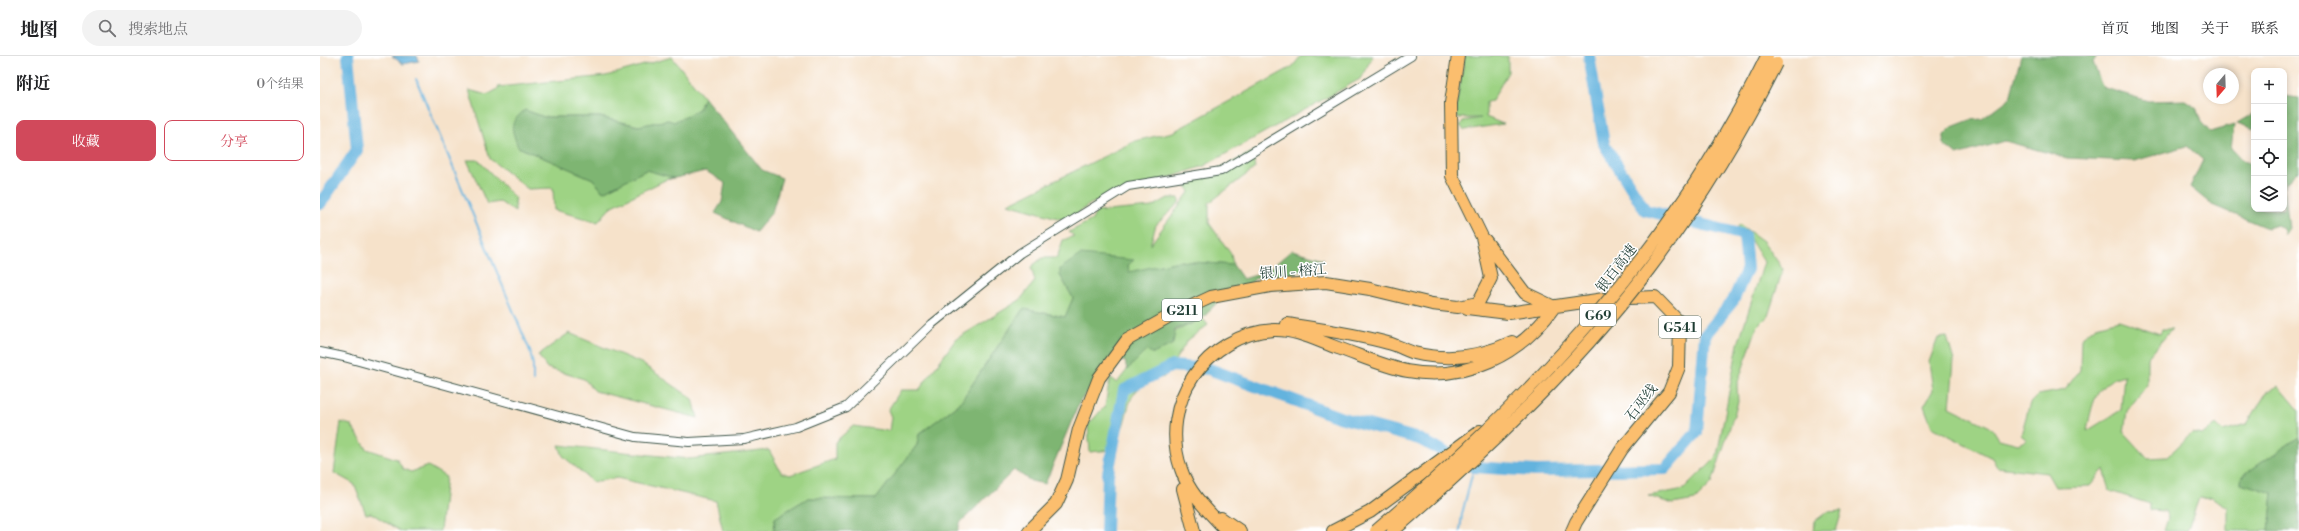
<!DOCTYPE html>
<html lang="zh">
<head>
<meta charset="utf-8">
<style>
	:root { --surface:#fff; --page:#f2f2f2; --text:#202124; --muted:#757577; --line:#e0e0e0; --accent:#d1495b }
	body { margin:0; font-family:"Libre Bodoni","Noto Serif SC",serif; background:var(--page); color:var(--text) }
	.controls { position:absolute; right:12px; top:12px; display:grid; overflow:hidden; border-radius:8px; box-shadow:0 2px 6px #0003 }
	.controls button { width:36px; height:36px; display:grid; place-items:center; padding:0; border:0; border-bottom:1px solid var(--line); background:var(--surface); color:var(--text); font:20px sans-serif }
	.compass { position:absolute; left:1883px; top:12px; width:36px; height:36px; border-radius:50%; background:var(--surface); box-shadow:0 2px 6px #0003; rotate:199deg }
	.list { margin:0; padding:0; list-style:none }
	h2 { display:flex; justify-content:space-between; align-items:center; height:52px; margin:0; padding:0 16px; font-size:17px }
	h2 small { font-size:13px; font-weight:400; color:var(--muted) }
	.actions { display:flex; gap:8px; padding:12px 16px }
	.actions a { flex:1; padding:9px 0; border:1px solid var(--accent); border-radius:8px; text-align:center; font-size:14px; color:var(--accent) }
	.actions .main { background:var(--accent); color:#fff }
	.icon { flex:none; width:22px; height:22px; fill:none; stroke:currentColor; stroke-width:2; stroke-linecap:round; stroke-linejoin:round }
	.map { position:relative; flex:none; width:1979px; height:475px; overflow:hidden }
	header { display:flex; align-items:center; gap:24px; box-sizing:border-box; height:56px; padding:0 20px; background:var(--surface); border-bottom:1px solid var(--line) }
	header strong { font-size:19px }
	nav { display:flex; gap:22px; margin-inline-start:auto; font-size:14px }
	.search { width:280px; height:36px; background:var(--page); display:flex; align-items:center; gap:10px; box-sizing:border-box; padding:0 14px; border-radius:22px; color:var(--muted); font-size:15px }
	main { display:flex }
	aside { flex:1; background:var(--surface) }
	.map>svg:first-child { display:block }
	.green { fill:#9ed384; stroke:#5e885c; fill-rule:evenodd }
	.forest { fill:#7eb572; stroke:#4e7953 }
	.water { fill:#64b3de; stroke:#427889 }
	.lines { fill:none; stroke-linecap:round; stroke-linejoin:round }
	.stream { stroke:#64b3de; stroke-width:2 }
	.river { stroke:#64b3de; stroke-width:12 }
	.minor-casing { stroke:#3f564a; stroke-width:10 }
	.highway-casing { stroke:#3f564a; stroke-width:14 }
	.minor { stroke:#fff; stroke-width:8 }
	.highway { stroke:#fbbe6e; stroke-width:12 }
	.highway-bridge-casing { stroke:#3f564a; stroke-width:14; stroke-linecap:butt }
	.highway-bridge { stroke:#fbbe6e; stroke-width:12 }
	.labels { text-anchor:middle; stroke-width:3; stroke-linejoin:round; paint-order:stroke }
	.shield { fill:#fff; stroke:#627771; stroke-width:1 }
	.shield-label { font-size:13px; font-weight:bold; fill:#1f3d34 }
	.street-label { font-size:14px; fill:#1f3d34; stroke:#fff }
</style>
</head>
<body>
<header>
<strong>地图</strong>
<div class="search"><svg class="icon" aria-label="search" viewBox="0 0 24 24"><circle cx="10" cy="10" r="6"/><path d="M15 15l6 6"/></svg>搜索地点</div>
<nav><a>首页</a><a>地图</a><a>关于</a><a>联系</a></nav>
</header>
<main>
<aside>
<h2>附近<small>0个结果</small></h2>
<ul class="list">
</ul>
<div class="actions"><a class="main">收藏</a><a>分享</a></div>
</aside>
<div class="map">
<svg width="1979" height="475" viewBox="0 0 1979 475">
	<rect width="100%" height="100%" fill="#fff"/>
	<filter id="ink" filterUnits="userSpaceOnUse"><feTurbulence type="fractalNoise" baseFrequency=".025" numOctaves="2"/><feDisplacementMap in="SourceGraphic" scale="8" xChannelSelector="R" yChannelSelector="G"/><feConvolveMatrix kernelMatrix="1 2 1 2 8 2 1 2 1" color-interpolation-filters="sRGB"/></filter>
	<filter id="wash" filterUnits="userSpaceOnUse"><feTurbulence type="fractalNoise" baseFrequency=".012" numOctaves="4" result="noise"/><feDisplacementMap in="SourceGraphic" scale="16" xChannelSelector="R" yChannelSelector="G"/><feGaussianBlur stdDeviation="0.9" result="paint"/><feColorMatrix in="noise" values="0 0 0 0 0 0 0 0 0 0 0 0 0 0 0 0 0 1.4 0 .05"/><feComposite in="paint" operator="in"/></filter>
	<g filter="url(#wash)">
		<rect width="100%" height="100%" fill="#f6e2ca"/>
		<path class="green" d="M 981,0 L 1053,0 L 1040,23 L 884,110 L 770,148 L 748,165 L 688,148 L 815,85 L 853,76 L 972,11 Z
			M 1145,0 L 1188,0 L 1188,16 L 1172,45 L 1166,46 L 1166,61 L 1183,68 L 1145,74 L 1140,70 L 1143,65 L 1161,62 L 1139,62 L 1135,57 Z
			M 352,1 L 384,41 L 379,53 L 354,66 L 348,64 L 319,70 L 280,61 L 224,61 L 205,54 L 198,91 L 273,123 L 283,136 L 326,114 L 355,122 L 382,115 L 345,124 L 291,151 L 278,166 L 234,154 L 233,132 L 208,133 L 170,103 L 149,34 L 167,39 L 178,33 L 178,31 L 286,20 Z
			M 932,96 L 935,112 L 889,147 L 889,167 L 911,198 L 913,209 L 859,205 L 809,217 L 808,209 L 740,219 L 753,242 L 745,261 L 703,253 L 639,348 L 599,378 L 597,389 L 556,443 L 488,442 L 455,462 L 454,475 L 403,475 L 396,445 L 297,422 L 273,426 L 243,400 L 239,389 L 369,403 L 449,394 L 461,416 L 470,419 L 515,403 L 515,386 L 533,370 L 569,375 L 571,361 L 568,354 L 581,334 L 599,334 L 636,283 L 700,244 L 715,225 L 711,211 L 722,202 L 737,202 L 743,184 L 754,180 L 749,176 L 772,164 L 776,156 L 832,151 L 848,142 L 859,142 L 859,147 L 836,169 L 830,189 L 870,135 L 866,130 Z
			M 147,104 L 158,104 L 195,142 L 195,156 L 180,146 L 167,148 Z
			M 1419,168 L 1443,185 L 1463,213 L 1448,260 L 1437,271 L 1417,329 L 1418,346 L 1392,427 L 1375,444 L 1353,448 L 1328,440 L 1364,433 L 1397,400 L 1418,288 L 1444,206 L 1430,183 L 1417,175 Z
			M 883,263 L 888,269 L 868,284 L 844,321 C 794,331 817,368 790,389 L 792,394 L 770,396 L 768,369 L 785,350 L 790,322 L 797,327 C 820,295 847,277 883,263 Z
			M 1799,264 L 1840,278 L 1842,273 L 1852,273 L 1827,302 L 1827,329 L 1807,355 L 1804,377 L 1827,402 L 1847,401 L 1872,377 L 1882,379 L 1896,368 L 1903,375 L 1927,368 L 1947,336 L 1958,330 L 1979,355 L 1979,381 L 1922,420 L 1921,427 L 1953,437 L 1949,475 L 1908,475 L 1908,451 L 1891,441 L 1879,442 L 1867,475 L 1844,475 L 1848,462 L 1845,455 L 1830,454 L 1830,448 L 1790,435 L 1784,413 L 1770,430 L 1735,431 L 1727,417 L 1677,411 L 1672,402 L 1612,371 L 1604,350 L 1613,334 L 1609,306 L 1618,282 L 1627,281 L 1634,305 L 1630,351 L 1672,372 L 1679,383 L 1698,388 L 1707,384 L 1701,379 L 1710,347 L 1718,339 L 1745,334 L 1760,314 L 1761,282 L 1776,270 ZM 1804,319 L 1801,354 L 1767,375 C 1772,349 1775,326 1804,319 Z
			M 249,277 L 321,307 L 373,343 L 378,362 L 275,335 L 264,323 L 227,312 L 218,299 Z
			M 21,366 L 31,369 L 47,393 L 77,403 L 83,413 L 91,416 L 108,410 L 126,421 L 120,475 L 80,475 L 51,457 L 46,458 L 34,428 L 14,417 Z
			M 1522,455 L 1516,475 L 1494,475 L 1495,465 L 1507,456 Z"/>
		<path class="forest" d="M 1701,0 L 1777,0 L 1773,6 L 1781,28 L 1785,32 L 1828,45 L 1865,44 L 1876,51 L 1881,66 L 1890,76 L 1914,69 L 1911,92 L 1922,104 L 1934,109 L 1934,153 L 1964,153 L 1964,40 L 1979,42 L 1979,114 L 1964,129 L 1969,173 L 1965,179 L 1963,173 L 1956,169 L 1947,172 L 1892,149 L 1870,131 L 1883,104 L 1867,90 L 1814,105 L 1747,102 L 1685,85 L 1637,99 L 1624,89 L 1624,79 L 1632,71 L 1650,64 L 1662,63 L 1690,42 Z
			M 384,41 L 442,114 L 462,122 L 452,156 L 436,176 L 395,157 L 402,146 L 405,127 L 386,115 L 345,124 L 354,122 L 326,114 L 283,136 L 273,123 L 198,91 C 191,71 188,68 205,54 L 224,61 L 280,61 L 318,70 L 348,64 L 354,66 L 379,53 Z
			M 1934,57 L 1934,73 L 1917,67 Z
			M 972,194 L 1004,203 L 973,218 L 936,222 L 926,231 L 909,233 L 883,262 L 855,274 L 853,288 L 833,298 L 827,294 L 807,314 L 805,305 L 794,306 L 760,345 L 725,428 L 711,425 L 694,414 L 640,467 L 638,475 L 454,475 L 455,462 L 488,442 L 556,443 L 597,389 L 599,378 L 639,348 L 703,253 L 745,261 L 753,242 L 740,219 L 740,213 L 760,199 L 814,204 L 808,209 L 809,216 L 859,205 L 913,209 L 923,223 L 946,216 Z
			M 1979,381 L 1979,475 L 1949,475 L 1953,437 L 1921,427 L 1922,420 Z"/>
		<path class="water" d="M 72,0 L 97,0 L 99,5 L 83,8 Z"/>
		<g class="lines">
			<path class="stream" d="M 96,23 L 210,295 L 213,309 L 213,325
				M 1140,475 L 1142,458 L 1154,411"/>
			<path class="river" d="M 0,148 L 37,94 L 28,0
				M 786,475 L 788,418 L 804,334 L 852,310 L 889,313 L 1019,361 L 1099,383 L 1154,411 L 1216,415 L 1345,413 L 1377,376 L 1385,279 L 1413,245 L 1427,213 L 1424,179 L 1325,154 L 1284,88 L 1269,0"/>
		</g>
	</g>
	<g filter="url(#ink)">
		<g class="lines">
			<defs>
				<path id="minor" d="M 0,296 L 24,301 L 315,381 L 369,386 L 424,383 L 476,371 L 526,351 L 612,268 L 700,197 L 808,130 L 901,115 L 1091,0"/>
				<path id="highway" d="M 1165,184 L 1205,237 L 1234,251
					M 1147,252 L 1188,257 L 1284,243 L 1335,241 L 1360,267 L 1359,311 L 1349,336 L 1302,393 L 1256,466 L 1252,475
					M 967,268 C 1000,273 1036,278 1068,287 C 1077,289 1085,294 1094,297 C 1127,305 1161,301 1192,286
					M 863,433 L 874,475
					M 901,462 L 920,475
					M 709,475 L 736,448 L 747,424 L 759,373 L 779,322 L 807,284 L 848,261 L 891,241 L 950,230 L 1006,226 L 1050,233 L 1112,248 L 1138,251 L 1158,247 L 1171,222 L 1162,181 L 1132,120 L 1131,47 L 1138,0
					M 907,475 C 889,456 869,438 861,413 C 838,347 886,278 954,274 C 975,273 998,285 1018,292 C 1041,300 1063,310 1087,315 C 1145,326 1201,299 1234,251
					M 1013,475 L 1050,456 L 1160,375"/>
			</defs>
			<use href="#minor" class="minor-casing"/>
			<use href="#highway" class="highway-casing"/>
			<use href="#minor" class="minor"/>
			<use href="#highway" class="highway"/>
			<defs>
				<path id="highway-bridge" d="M 1056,475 C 1217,337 1354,192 1447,0
					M 1073,475 C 1164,397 1258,308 1329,213 C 1378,148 1420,79 1456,7"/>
			</defs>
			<use href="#highway-bridge" class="highway-bridge-casing"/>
			<use href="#highway-bridge" class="highway-bridge"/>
		</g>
	</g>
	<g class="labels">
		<g class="shield">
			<rect x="842" y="243" width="40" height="22" rx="3"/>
			<rect x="1260" y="248" width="36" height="22" rx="3"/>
			<rect x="1339" y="260" width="42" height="22" rx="3"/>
		</g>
		<g class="shield-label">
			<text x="862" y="259">G211</text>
			<text x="1278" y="264">G69</text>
			<text x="1360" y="276">G541</text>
		</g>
		<g class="street-label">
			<text transform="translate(1296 212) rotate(-52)" y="5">银百高速</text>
			<text transform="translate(973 215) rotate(-4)" y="5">银川 - 榕江</text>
			<text transform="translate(1321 346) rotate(-52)" y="5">石巫线</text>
		</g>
	</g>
</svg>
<div class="controls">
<button>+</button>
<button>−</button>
<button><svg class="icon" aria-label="locate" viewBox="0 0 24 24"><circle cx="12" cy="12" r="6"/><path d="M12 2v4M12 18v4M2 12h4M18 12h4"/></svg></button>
<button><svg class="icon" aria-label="layers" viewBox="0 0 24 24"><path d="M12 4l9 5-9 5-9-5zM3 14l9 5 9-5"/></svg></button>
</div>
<svg class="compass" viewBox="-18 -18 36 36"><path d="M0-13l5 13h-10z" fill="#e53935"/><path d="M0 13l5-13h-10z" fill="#757577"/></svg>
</div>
</main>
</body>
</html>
